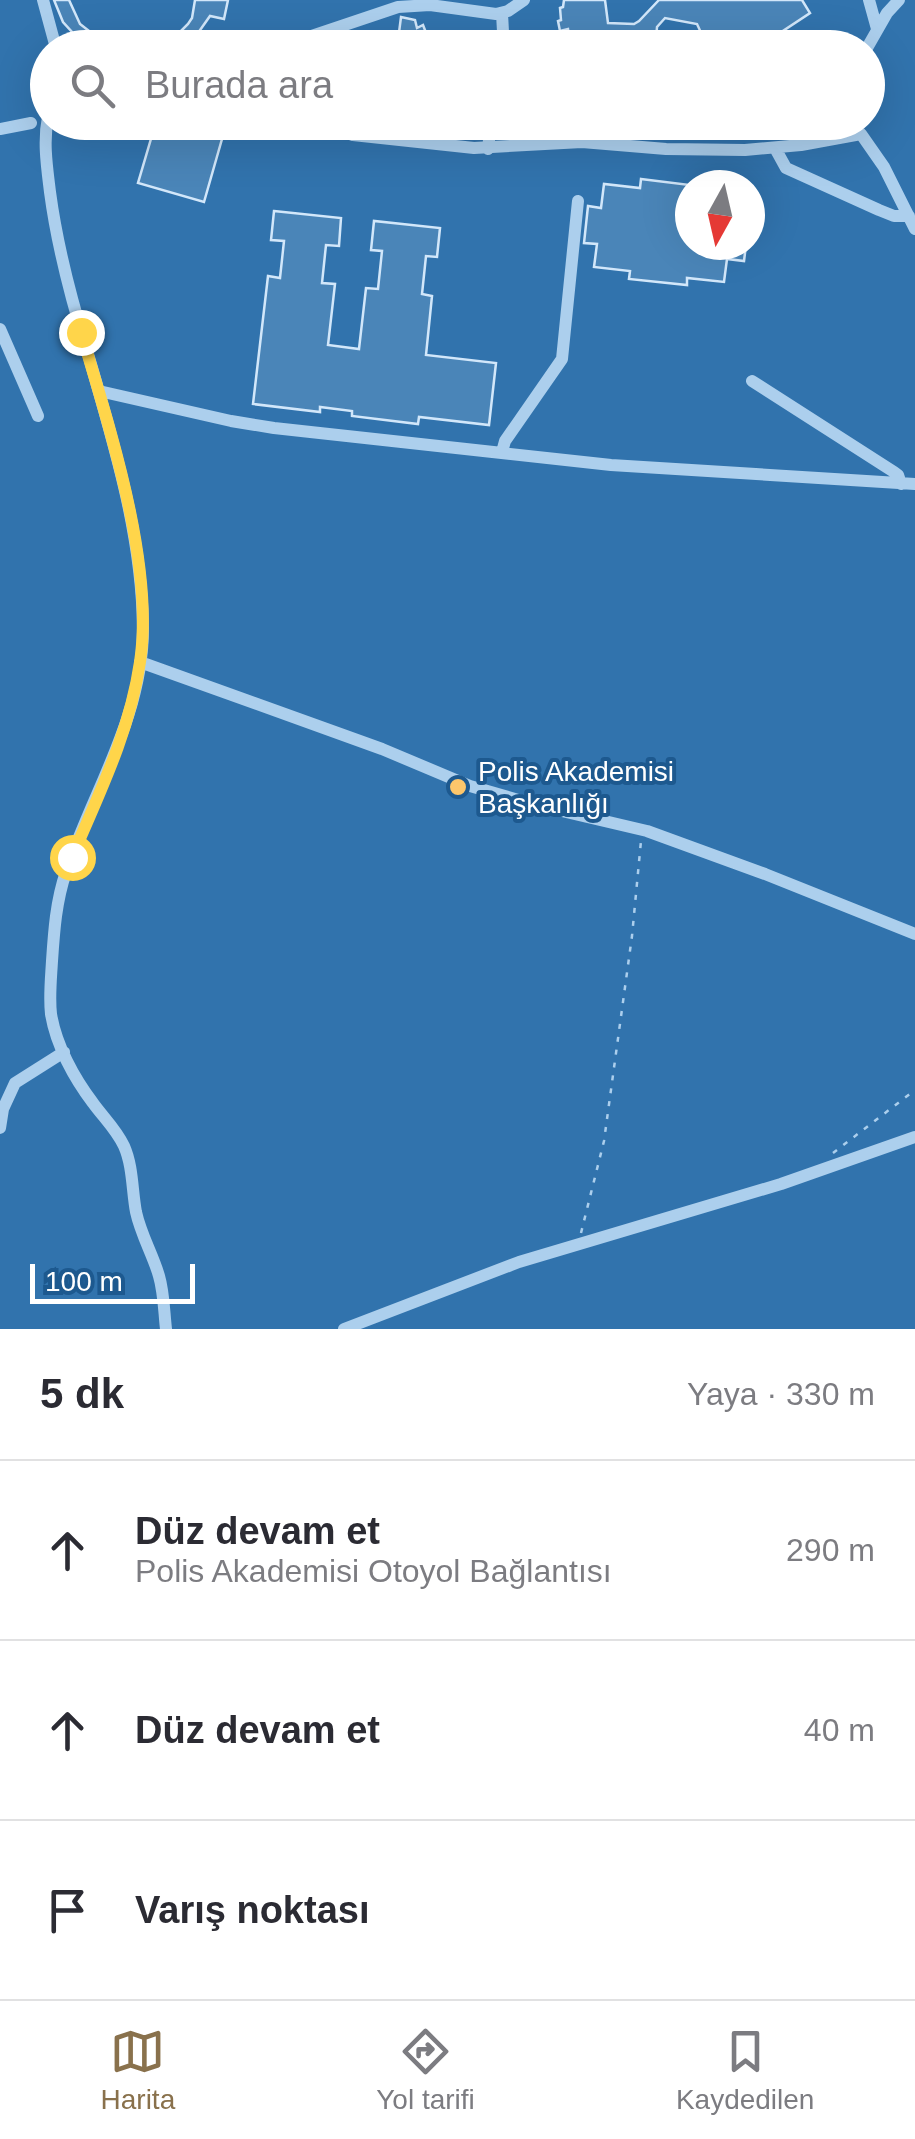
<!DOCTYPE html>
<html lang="tr">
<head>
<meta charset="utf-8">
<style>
	:root { --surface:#fff; --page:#f7f7f7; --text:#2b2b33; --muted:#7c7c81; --line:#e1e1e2; --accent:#89714c }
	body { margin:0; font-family:Arial,sans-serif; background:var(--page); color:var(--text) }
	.compass { position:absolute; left:675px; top:170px; width:90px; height:90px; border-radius:50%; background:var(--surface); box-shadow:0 10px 40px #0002; rotate:188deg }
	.scale { position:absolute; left:30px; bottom:25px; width:165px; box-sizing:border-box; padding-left:10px; border:5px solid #fff; border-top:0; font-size:28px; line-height:35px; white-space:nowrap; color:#fff; -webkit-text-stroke:8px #1d598f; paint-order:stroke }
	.stop { position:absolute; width:30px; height:30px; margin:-22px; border:8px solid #ffd54a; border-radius:50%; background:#fff }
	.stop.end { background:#ffd54a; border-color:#fff; box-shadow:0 2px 10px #0008 }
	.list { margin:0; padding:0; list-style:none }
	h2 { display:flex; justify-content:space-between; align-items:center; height:130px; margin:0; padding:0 40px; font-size:42px }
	h2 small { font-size:32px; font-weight:400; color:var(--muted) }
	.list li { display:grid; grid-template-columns:65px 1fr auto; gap:30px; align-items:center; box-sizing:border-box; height:180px; padding:0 40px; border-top:2px solid var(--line) }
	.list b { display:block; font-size:38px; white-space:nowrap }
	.list p { margin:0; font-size:32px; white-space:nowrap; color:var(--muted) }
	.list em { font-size:32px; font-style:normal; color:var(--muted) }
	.icon { flex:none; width:55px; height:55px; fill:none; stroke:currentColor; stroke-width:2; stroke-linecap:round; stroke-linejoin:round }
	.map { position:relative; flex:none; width:915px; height:1329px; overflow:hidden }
	.search { position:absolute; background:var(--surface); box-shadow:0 10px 40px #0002; left:30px; right:30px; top:30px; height:110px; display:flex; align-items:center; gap:25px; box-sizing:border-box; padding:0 35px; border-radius:55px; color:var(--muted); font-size:38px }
	.sheet { height:670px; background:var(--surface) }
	nav { display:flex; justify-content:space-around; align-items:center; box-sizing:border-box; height:140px; border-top:2px solid var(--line); background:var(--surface); font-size:28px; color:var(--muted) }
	nav a { display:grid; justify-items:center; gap:5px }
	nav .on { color:var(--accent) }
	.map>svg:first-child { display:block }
	.green { fill:#3173ad; fill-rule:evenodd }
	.building { fill:#4a85b8; stroke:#d2e7fa; stroke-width:2.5 }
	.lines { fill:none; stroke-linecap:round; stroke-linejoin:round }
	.path { stroke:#accfed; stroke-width:2.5; stroke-dasharray:5 8; stroke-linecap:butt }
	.minor { stroke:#accfed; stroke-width:12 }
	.route { stroke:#ffd54a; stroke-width:12 }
	.poi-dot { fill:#fcc66b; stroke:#1d598f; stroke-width:4 }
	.labels { text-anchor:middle; stroke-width:8; stroke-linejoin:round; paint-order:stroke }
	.poi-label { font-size:28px; fill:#fff; stroke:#1d598f; text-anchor:start }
</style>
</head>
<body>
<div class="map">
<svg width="915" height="1329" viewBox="0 0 915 1329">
	<rect width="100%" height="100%" fill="#1d598f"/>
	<path class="green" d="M 0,0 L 915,0 L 915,1329 L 0,1329 ZM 48,48 L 868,48 L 868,122 L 48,122 ZM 690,185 L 750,185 L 750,245 L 690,245 Z"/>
	<path class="building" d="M 54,0 L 69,0 L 80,24 L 111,48 L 87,48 L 83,44 L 63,22 Z
		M 195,0 L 228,0 L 224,19 L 210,16 L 198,33 L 183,48 L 158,48 L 178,34 L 188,24 L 192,18 Z
		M 564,0 L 605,0 L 608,23 L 634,24 L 639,21 L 659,0 L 802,0 L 810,13 L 757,48 L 731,48 L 719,33 L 704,39 L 697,24 L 665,18 L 657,27 L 656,40 L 648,48 L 638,48 L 636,42 L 611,40 L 613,48 L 571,48 L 568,29 L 560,31 L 558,21 L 561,20 L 560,8 L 563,7 Z
		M 401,17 L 415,20 L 417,28 L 423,25 L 432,48 L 397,48 Z
		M 156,122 L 218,122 L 226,125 L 204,202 L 138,183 Z
		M 641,179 L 690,185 L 690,245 L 746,245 L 744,261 L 727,259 L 724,282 L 687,278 L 687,285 L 629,279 L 630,271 L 594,267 L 597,244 L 584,243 L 588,206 L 601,208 L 604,184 L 640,188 Z
		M 274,211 L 341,218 L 339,246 L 326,245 L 322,283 L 335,284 L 328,345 L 359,349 L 366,288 L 378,289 L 382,251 L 371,250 L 374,221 L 440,228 L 437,257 L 426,256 L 422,294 L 432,296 L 426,355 L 496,363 L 489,425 L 419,417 L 418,424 L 352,416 L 352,411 L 320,407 L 320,412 L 253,404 L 268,276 L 280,278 L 284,241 L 271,240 Z"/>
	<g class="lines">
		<path class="path" d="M 833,1153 L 915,1090
			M 581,1233 L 604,1141 L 632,936 L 641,841"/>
		<path class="minor" d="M 43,0 L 56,48
			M 869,0 L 877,29
			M 276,48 L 398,7 L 430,5 L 496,14 L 508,11 L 524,0
			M 501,48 L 503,32 L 502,13
			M 867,48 L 887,13 L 899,0
			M 48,117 C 43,142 47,167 50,192 C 57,245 70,295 86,347 C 112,438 142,532 143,628 C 143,717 93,791 66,872 C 56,901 54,931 52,961 C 51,979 49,997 51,1014 C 56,1045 74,1078 93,1103 C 103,1117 116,1129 124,1146 C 133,1166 132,1191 136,1212 C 141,1235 153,1255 159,1276 C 164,1293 164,1312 166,1329
			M 317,122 L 353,135 L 474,148 L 582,142 L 666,149 L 745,150 L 801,145 L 861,134
			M 572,122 L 582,142
			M 0,129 L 31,123
			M 861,134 L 884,167 L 915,229
			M 775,148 L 786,168 L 879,210 L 894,216 L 909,216
			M 488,149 L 491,122
			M 0,329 L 38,416
			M 752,381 L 894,472 L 898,475 L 901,484
			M 99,391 L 231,421 L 274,428 L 611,465 L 915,484
			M 502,452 L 505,441 L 562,359 L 578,201
			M 140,662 L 382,749 L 470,786 L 532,804 L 647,831 L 765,874 L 915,934
			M 0,1128 L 3,1109 L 15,1083 L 64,1052
			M 344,1329 L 519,1262 L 781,1184 L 915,1137"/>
	</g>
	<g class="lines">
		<path class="route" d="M 72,857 C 99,794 130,731 140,662 C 155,565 109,426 81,332"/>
	</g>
	<circle class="poi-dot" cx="458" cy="787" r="10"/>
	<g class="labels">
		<g class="poi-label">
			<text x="478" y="781">Polis Akademisi<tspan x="478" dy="32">Başkanlığı</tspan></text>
		</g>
	</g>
</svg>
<svg class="compass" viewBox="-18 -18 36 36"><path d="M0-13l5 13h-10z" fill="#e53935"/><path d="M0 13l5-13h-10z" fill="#7c7c81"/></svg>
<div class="scale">100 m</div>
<div class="stop" style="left:72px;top:857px"></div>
<div class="stop end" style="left:81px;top:332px"></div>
<div class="search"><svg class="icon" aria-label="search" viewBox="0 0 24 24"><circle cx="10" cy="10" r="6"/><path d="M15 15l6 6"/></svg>Burada ara</div>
</div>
<section class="sheet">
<h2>5 dk<small>Yaya · 330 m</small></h2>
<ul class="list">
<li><svg class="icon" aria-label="ahead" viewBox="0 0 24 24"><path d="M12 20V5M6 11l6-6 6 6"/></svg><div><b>Düz devam et</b><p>Polis Akademisi Otoyol Bağlantısı</p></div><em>290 m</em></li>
<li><svg class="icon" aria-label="ahead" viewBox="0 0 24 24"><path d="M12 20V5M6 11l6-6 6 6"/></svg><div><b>Düz devam et</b></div><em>40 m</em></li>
<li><svg class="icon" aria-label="arrive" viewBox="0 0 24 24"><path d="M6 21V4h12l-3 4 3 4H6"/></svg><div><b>Varış noktası</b></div></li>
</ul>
</section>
<nav>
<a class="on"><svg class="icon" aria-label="map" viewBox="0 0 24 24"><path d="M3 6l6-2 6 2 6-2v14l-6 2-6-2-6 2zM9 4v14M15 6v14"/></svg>Harita</a>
<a><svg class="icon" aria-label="directions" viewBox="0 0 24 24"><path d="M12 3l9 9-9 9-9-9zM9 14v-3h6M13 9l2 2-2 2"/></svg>Yol tarifi</a>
<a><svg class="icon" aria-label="saved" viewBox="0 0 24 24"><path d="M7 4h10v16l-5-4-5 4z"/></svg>Kaydedilen</a>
</nav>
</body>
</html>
